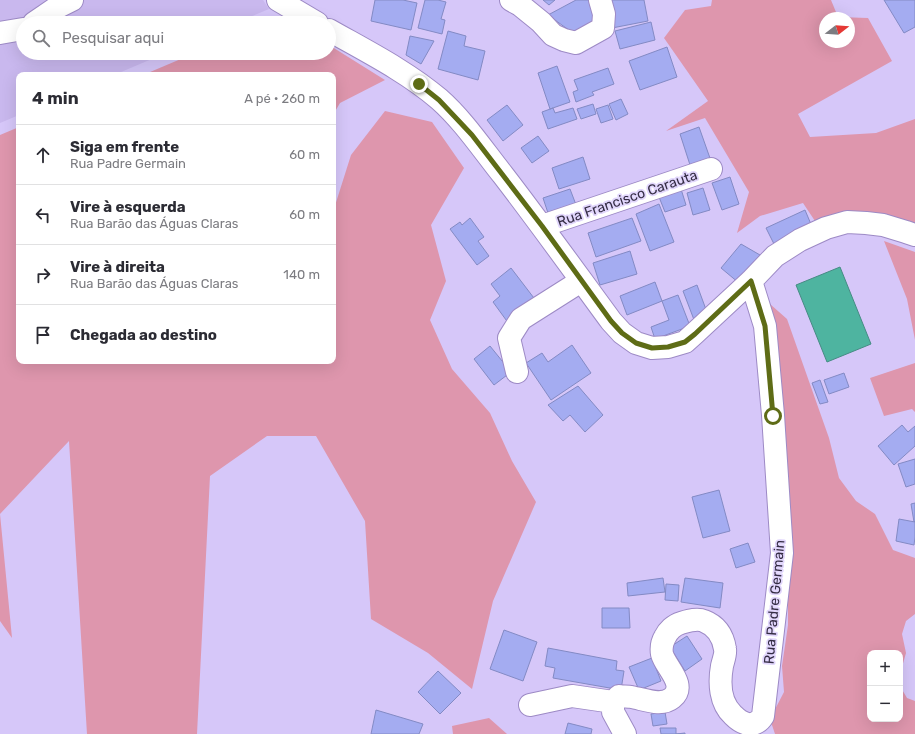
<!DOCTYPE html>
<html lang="pt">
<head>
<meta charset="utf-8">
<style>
	:root { --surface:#fff; --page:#f2f2f3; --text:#2b2b33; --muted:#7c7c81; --line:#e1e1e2 }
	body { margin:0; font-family:Rubik,sans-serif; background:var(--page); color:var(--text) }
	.controls { position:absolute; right:12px; bottom:12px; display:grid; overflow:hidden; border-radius:8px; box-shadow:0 4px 16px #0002 }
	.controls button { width:36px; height:36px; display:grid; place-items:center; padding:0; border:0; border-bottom:1px solid var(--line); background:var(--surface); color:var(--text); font:20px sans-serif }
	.compass { position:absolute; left:819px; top:12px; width:36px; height:36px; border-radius:50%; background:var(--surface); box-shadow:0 4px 16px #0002; rotate:73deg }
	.stop { position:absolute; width:12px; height:12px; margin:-9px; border:3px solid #5e6c16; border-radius:50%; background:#fff }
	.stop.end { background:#5e6c16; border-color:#fff; box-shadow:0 1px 4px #0008 }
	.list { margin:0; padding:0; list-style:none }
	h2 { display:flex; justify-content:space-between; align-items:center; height:52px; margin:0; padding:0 16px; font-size:17px }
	h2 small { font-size:13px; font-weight:400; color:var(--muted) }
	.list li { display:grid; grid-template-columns:26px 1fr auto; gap:12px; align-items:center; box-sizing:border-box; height:60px; padding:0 16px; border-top:1px solid var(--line) }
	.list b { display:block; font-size:15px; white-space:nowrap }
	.list p { margin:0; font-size:13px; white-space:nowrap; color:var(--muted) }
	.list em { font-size:13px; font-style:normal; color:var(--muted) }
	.icon { flex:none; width:22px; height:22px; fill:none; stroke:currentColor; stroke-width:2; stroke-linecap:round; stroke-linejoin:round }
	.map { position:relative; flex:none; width:915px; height:734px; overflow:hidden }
	.search { position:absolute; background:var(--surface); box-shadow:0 4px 16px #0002; left:16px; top:16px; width:320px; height:44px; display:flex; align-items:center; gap:10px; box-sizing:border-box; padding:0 14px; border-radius:22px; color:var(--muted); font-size:15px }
	.panel { position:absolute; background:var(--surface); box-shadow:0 4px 16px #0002; left:16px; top:72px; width:320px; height:292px; border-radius:8px }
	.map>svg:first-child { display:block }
	.built { fill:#c9b8ee }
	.green { fill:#de96ad; fill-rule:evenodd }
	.water { fill:#4eb4a0; stroke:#468b84 }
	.building { fill:#a4acf1; stroke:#838ac4 }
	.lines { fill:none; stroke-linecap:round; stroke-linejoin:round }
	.minor-casing { stroke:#9d8ac5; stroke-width:24 }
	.minor { stroke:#fff; stroke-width:22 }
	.route { stroke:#5e6c16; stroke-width:5 }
	.labels { text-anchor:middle; stroke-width:3.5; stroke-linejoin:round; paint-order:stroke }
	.street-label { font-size:14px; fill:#342c44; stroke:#e1d6fc }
</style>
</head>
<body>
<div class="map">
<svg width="915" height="734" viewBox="0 0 915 734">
	<rect width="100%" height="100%" fill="#d6c7f9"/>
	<path class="built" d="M 0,0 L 263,0 L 269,9 L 236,23 L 23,23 L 23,53 L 166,53 L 114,75 L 19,75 L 19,115 L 0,123 Z"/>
	<path class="green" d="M 712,0 L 831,0 L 838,17 L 868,18 L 892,61 L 798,114 L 810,137 L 876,133 L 915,119 L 915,227 L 817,224 L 803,203 L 760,216 L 737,233 L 749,192 L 705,118 L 666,131 L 708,101 L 664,38 L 685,10 L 711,6 ZM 825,18 L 849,18 L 849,42 L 825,42 Z
		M 329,45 L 385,80 L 340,103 L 333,115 L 333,75 L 143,75 L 195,53 L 329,53 Z
		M 385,111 L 432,122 L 464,168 L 431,225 L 446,281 L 430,320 L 452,369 L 490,413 L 512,461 L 536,502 L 493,601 L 472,689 L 428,653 L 371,619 L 365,521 L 316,436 L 267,436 L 210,476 L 197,734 L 87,734 L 69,441 L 0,514 L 12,638 L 0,621 L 0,135 L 19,127 L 19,361 L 333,361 L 333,212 L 351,155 Z
		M 884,241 L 915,252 L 915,340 L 907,299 Z
		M 770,304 L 787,319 L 829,438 L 839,478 L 856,501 L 875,514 L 893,550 L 915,558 L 915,614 L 906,621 L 902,634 L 906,653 L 900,674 L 900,653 L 870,653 L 870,719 L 900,719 L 900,686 L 907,698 L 915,701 L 915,734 L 775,734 L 770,719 L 784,692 L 782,666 L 788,625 L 788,575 Z
		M 915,363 L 915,412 L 912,409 L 884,416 L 870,378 Z
		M 489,718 L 507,734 L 453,734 L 452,726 Z"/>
	<path class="water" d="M 840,267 L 871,344 L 827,362 L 796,285 Z"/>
	<path class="building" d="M 375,0 L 403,0 L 417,3 L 411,30 L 371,21 Z
		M 425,0 L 438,0 L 446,2 L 441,19 L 445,20 L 442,34 L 418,28 Z
		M 543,0 L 555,0 L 549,5 Z
		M 576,0 L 591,0 L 597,20 L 573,33 L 548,15 Z
		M 613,0 L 644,0 L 648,21 L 612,28 L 607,1 Z
		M 884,0 L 915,0 L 915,27 L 904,33 Z
		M 651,22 L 655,40 L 620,49 L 615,31 Z
		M 448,31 L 466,36 L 464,46 L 485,51 L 478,80 L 438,69 Z
		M 410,36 L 434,41 L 421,64 L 406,55 Z
		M 667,47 L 677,77 L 640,90 L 629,61 Z
		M 557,66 L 570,102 L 550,109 L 538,73 Z
		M 608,68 L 614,84 L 592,92 L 594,95 L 576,102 L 573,92 L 578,90 L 574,80 Z
		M 621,99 L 628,114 L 616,120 L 609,104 Z
		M 593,104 L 596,114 L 581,119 L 577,109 Z
		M 507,105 L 523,125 L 503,141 L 487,120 Z
		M 608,105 L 613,119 L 601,123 L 596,109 Z
		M 553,108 L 555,113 L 573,108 L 577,119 L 548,129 L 542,112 Z
		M 699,127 L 711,161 L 691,168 L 680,134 Z
		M 538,136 L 549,151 L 532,163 L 521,148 Z
		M 583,157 L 590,179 L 559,189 L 552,168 Z
		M 730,177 L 739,204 L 722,210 L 712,183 Z
		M 703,188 L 710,210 L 693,215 L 687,193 Z
		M 570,189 L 578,210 L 550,219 L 543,198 Z
		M 681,189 L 686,205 L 665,212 L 659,197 Z
		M 659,204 L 674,242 L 650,251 L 636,214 Z
		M 805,210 L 813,229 L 775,246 L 766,228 Z
		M 470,218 L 484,237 L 478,241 L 489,256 L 477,265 L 450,229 L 460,222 L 462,225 Z
		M 632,218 L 641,241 L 596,257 L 588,233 Z
		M 741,244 L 760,255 L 739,283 L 721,268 Z
		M 630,251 L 637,274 L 600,285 L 593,263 Z
		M 511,268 L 537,302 L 509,324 L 493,302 L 500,296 L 491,284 Z
		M 655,282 L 662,301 L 627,315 L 620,296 Z
		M 697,285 L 708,315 L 696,325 L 683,291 Z
		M 678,295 L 690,326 L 655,339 L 651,327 L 669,320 L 662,301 Z
		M 572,345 L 591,373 L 551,400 L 526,363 L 542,353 L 548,362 Z
		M 490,346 L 511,372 L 494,385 L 474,359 Z
		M 844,373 L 849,387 L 829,394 L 824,380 Z
		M 820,380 L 828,402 L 820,404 L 812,383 Z
		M 578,386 L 603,415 L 585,432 L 570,415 L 563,421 L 548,405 Z
		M 902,425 L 908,432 L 915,426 L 915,446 L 894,465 L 878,446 Z
		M 915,459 L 915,484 L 906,487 L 898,464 Z
		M 719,490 L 730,531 L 703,538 L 692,497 Z
		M 915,503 L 915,521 L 914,522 L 911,504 Z
		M 899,519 L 915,522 L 915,537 L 914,545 L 896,541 Z
		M 748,543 L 755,562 L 736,568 L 730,549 Z
		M 663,578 L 665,592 L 628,596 L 627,583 Z
		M 685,578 L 723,583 L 720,608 L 681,602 Z
		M 666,584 L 679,585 L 678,601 L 665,600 Z
		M 602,608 L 629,608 L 630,628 L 602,628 Z
		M 504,630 L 537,642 L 523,681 L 490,669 Z
		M 687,636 L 702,659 L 685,671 L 670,647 Z
		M 548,648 L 617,661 L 616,670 L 624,671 L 621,690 L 553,678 L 555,668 L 545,666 Z
		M 652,658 L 661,681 L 639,690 L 629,667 Z
		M 438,671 L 461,693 L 440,714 L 418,692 Z
		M 376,710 L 423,724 L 419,734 L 371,734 Z
		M 665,712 L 667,724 L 653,726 L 651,714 Z
		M 568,723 L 592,729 L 591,734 L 565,734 Z
		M 660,728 L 676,728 L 676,734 L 685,733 L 685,734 L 661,734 Z"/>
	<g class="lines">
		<defs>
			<path id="minor" d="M 278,0 L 317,23
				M 511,0 L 520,5 L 541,22 L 553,35 L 564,40 L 576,43 L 603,28 L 604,14 L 600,0
				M 34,23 L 56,8 L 72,0
				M 329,30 C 366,51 406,71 439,99 C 463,120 483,150 503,175 C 540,223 575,272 611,321 L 622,333 L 636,343 L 652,348 L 668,347 L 685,342 L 695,333 L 751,281 L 775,256 L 800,240 L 826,228 L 847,222 L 866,223 L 883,225 L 906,232 L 915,235
				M 0,33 L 23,29
				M 542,226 L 711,169
				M 517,372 L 509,338 L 521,319 L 581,281
				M 530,705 L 572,696 L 613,702
				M 625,734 L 613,712 L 613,702 L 619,696 C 623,697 627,696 631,697 C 644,699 661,707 672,698 C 688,685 665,667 662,654 C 661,648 662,642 665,637 C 668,631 674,625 681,623 C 688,621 697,618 704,621 C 717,626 723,636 725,649 C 726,654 723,661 722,666 C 719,683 720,703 733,715 C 737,719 742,723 748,724 C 755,725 760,721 763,716 L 782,553 L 773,415 L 765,326 L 751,281"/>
		</defs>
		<use href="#minor" class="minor-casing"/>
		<use href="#minor" class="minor"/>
	</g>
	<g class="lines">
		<path class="route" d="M 419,84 L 439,100 L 472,135 L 542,226 L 611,321 L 622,333 L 636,343 L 652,348 L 668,347 L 685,342 L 695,334 L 751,281 L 765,326 L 773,416"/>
	</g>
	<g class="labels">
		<g class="street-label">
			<text transform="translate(627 198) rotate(-19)" y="5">Rua Francisco Carauta</text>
			<text transform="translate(774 602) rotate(-85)" y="5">Rua Padre Germain</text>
		</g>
	</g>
</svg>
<div class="controls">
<button>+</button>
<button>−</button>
</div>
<svg class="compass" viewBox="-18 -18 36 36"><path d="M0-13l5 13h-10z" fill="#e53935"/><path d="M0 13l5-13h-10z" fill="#7c7c81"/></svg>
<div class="stop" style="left:773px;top:416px"></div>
<div class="stop end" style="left:419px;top:84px"></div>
<div class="search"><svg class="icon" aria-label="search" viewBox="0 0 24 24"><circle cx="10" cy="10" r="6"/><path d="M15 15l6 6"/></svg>Pesquisar aqui</div>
<section class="panel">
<h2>4 min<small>A pé · 260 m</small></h2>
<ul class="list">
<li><svg class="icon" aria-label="ahead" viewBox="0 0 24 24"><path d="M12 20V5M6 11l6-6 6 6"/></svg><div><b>Siga em frente</b><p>Rua Padre Germain</p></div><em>60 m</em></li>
<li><svg class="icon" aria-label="left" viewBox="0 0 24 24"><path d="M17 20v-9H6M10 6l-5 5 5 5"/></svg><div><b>Vire à esquerda</b><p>Rua Barão das Águas Claras</p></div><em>60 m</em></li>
<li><svg class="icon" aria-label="right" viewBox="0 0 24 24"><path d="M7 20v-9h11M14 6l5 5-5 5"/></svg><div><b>Vire à direita</b><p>Rua Barão das Águas Claras</p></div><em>140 m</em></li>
<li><svg class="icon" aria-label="arrive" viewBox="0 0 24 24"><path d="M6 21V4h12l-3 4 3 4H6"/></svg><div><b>Chegada ao destino</b></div></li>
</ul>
</section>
</div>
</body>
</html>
